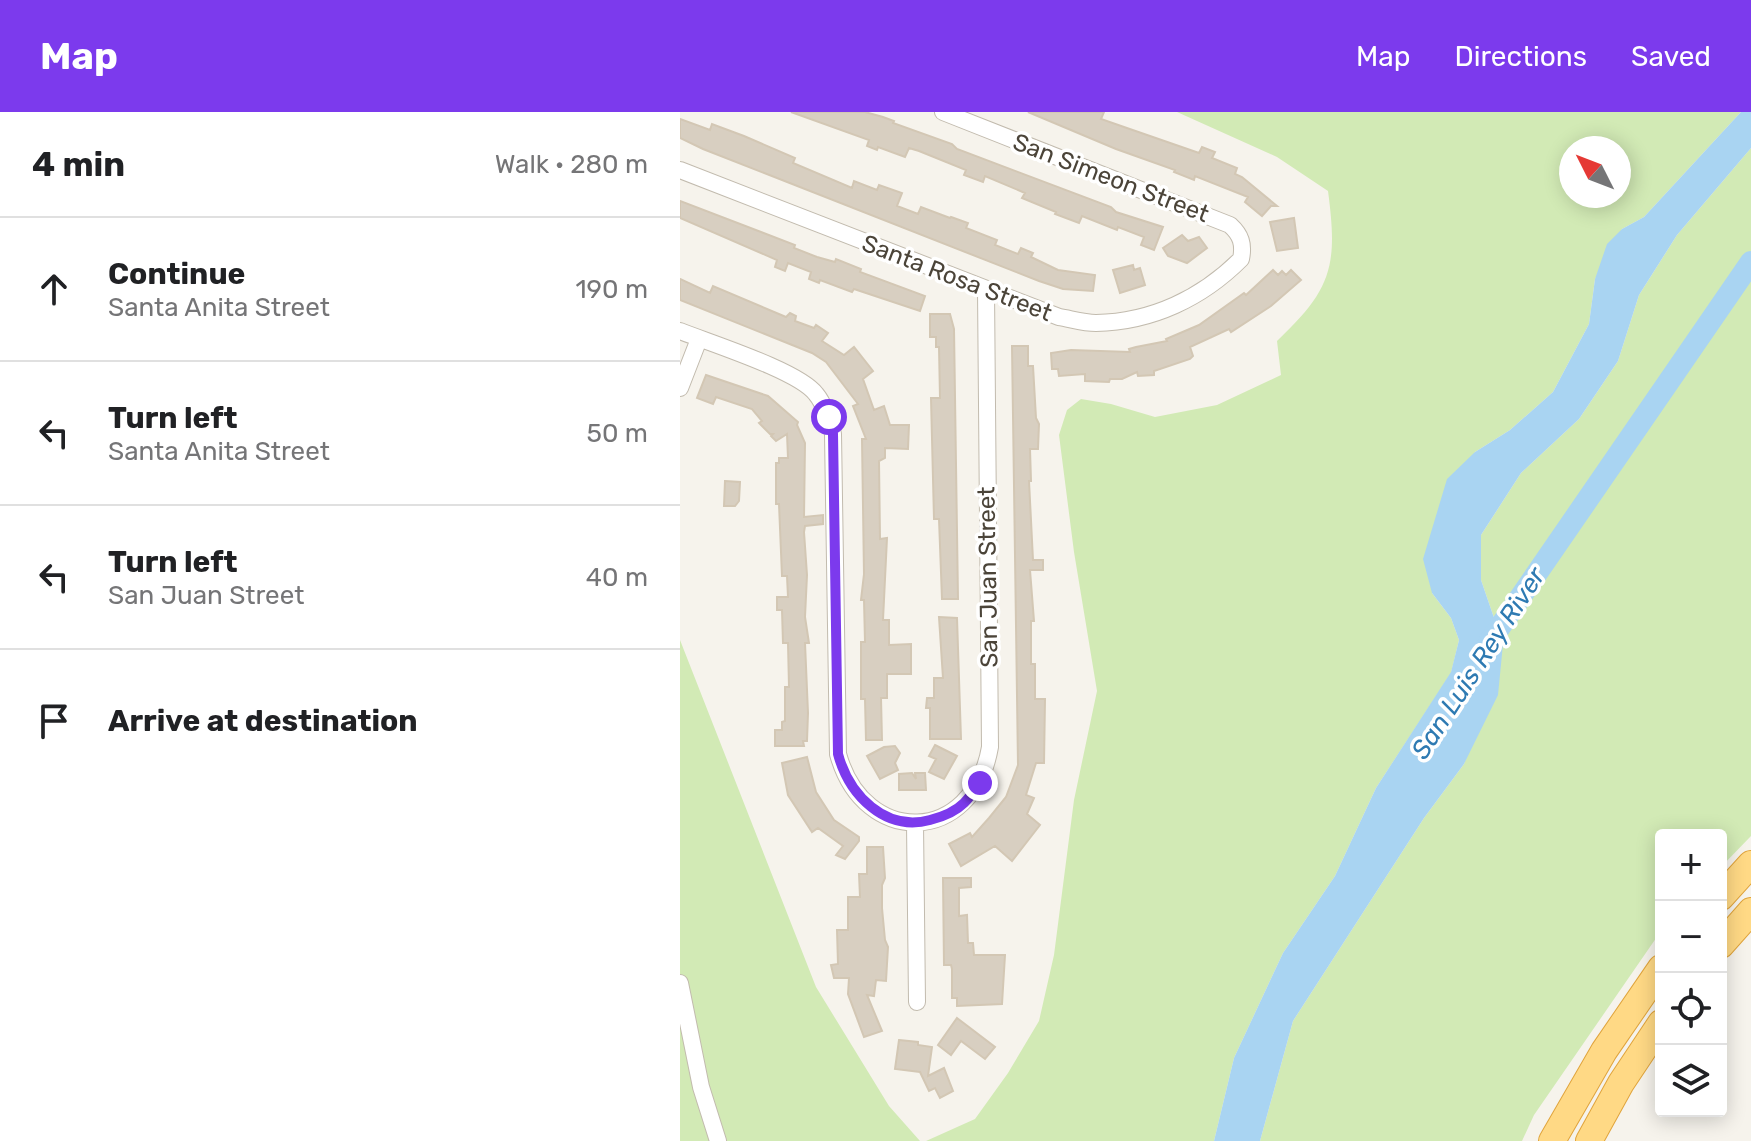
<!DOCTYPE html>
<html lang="en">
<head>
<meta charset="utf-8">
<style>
	:root { --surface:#fff; --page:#f6f6f6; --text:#202124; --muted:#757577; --line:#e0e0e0; --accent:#7c3aed }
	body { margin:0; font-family:Rubik,sans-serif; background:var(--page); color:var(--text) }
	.controls { position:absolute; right:24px; bottom:24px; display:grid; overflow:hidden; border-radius:8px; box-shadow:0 4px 20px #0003 }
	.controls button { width:72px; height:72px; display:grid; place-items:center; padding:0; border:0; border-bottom:2px solid var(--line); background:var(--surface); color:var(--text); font:40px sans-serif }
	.compass { position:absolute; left:879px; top:24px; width:72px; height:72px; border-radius:50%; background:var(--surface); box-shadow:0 4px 20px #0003; rotate:312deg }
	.stop { position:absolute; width:24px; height:24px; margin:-18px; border:6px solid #7c3aed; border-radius:50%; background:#fff }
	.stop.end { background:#7c3aed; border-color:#fff; box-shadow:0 2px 8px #0008 }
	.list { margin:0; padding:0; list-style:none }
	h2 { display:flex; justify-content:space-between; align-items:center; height:104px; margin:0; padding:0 32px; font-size:34px }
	h2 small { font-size:26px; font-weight:400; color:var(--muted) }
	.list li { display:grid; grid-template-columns:52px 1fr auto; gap:24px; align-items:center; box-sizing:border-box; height:144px; padding:0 32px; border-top:2px solid var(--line) }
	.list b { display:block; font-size:30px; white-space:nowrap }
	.list p { margin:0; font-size:26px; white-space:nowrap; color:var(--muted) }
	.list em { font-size:26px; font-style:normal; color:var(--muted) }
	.icon { flex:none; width:44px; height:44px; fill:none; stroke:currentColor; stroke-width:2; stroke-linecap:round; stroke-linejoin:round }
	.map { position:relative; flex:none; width:1071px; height:1029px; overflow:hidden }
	header { display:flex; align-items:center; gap:48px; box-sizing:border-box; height:112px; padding:0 40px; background:var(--accent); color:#fff }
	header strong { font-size:38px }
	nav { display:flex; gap:44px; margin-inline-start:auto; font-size:28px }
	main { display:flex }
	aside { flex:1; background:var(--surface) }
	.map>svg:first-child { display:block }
	.green { fill:#d2eab5; fill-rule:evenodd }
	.water { fill:#a9d4f2 }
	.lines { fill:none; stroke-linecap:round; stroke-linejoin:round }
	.river { stroke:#a9d4f2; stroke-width:22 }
	.building { fill:#d8cfc1; stroke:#d3c7b4; stroke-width:2 }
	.minor-casing { stroke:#c2bbae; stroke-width:18 }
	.trunk-casing { stroke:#e0a43c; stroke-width:28 }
	.minor { stroke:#fff; stroke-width:16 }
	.trunk { stroke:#ffd985; stroke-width:26 }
	.route { stroke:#7c3aed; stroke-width:10 }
	.labels { text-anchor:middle; stroke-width:7; stroke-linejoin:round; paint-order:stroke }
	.street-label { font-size:24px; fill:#4b4439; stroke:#fff }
	.water-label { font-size:26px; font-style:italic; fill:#2e7ab2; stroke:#fff }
</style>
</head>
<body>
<header>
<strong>Map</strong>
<nav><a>Map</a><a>Directions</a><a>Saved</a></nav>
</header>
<main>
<aside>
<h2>4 min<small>Walk · 280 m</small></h2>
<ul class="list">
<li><svg class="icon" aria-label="ahead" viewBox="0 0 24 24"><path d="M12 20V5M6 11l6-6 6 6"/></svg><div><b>Continue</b><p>Santa Anita Street</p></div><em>190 m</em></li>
<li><svg class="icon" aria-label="left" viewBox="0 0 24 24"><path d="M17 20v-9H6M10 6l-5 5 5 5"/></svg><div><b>Turn left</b><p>Santa Anita Street</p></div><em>50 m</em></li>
<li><svg class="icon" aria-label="left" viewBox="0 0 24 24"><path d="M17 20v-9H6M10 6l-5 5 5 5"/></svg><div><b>Turn left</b><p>San Juan Street</p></div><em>40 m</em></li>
<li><svg class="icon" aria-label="arrive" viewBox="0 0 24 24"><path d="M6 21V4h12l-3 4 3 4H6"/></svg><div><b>Arrive at destination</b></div></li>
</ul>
</aside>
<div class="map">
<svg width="1071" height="1029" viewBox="0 0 1071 1029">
	<rect width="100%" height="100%" fill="#f6f3ec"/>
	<path class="green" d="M 497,0 L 1061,0 L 964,105 L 942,117 L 915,167 L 909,212 L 873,280 L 830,318 L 795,340 L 752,481 L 771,506 L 779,528 L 771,561 L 696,676 L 655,764 L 603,841 L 554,946 L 534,1029 L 246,1029 L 295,1007 L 328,961 L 359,909 L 374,843 L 394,688 L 417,579 L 394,440 L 379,323 L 387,298 L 401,287 L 431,292 L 475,305 L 537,293 L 601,263 L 597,229 C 652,177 658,154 648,79 L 597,45 ZM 891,36 L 939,36 L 939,84 L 891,84 Z
		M 1071,36 L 1071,724 L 1041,755 L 1041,723 L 981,723 L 981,819 L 854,1003 L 842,1029 L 580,1029 L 613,909 L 744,706 L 784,652 L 823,532 L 801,468 L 801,423 L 841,361 L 899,307 L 938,249 L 959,183 L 997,123 Z
		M 0,528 L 136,875 L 209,994 L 240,1029 L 0,1029 Z"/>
	<path class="water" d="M 1061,0 L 1071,0 L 1071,36 L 997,123 L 959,183 L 938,249 L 899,307 L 841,361 L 801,423 L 801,468 L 823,532 L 818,583 L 784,652 L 744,706 L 613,909 L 580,1029 L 534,1029 L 554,946 L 603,841 L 655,764 L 696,676 L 771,560 L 779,528 L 771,506 L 752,481 L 743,447 L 767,367 L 795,340 L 830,318 L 873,280 L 909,212 L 915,167 L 927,132 L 942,117 L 964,105 Z"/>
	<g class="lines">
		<path class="river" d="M 802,541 L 1071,150"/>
	</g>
	<path class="building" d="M 111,0 L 185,0 L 203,5 L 214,9 L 213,11 L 272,32 L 277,37 L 431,95 L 436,100 L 483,115 L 474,138 L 461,133 L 464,125 L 438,115 L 437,118 L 402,104 L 399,111 L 375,102 L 376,100 L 342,86 L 345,81 L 305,64 L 303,70 L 284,63 L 286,58 L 239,39 L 229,36 L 225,45 L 198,35 L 197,38 L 187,34 L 189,28 Z
		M 348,0 L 424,0 L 421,7 L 444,15 L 519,41 L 522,35 L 535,40 L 532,46 L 557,56 L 555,62 L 562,65 L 597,94 L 591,94 L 582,104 L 565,90 L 568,85 L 515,64 L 514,68 L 494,60 L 495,58 L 436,37 Z
		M 0,7 L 30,18 L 32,12 L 64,24 L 115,46 L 113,51 L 172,76 L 174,69 L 197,78 L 199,73 L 222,81 L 217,94 L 238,102 L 241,95 L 270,106 L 271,105 L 288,111 L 286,116 L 317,128 L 315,133 L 338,142 L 341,136 L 353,141 L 351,145 L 378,158 L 415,163 L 413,179 L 383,177 L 359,169 L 23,37 L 0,26 Z
		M 0,89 L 115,133 L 114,136 L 137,145 L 155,150 L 156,147 L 181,157 L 180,160 L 245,184 L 240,199 L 174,177 L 172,180 L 140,168 L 139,171 L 129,167 L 131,160 L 108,151 L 105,159 L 95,155 L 97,148 L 0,106 Z
		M 614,106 L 618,136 L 597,139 L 590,110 Z
		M 502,123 L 508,129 L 519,125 L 527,136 L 507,151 L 488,144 L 483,136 Z
		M 453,153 L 454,158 L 460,156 L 465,173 L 440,181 L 433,158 Z
		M 593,158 L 598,163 L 602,159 L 606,163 L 611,158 L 621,168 L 591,194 L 551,220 L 549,217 L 510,235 L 513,244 L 510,247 L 474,259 L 474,263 L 458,264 L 457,260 L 442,267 L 430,267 L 429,270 L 405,269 L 405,262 L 379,264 L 378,257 L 372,257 L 371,241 L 391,238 L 450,240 L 449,237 L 456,235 L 487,229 L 486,227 L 519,213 L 564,181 L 566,183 Z
		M 0,167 L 30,181 L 33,174 L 106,205 L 110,201 L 116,204 L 115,209 L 134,216 L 136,213 L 148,221 L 142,229 L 164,243 L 174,235 L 193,259 L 183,267 L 194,298 L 204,294 L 210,313 L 229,313 L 228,337 L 205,336 L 205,346 L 199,349 L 200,427 L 207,426 L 203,508 L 209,508 L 209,533 L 231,532 L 231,562 L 207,562 L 207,586 L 201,586 L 202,628 L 186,628 L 185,587 L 181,587 L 181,530 L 185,530 L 184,488 L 181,488 L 184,462 L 182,327 L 186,327 L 173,294 L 178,292 L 146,250 L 132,241 L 0,188 Z
		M 250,202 L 270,202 L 274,217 L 278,487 L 262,487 L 259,407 L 254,407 L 251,286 L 260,286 L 259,235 L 256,235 L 256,225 L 250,225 Z
		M 332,234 L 348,234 L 348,254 L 353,254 L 356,306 L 359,312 L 358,337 L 350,337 L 351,369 L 349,369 L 353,448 L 363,448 L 363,458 L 350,458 L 354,509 L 351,509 L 351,552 L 355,552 L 355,587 L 365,587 L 364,651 L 356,651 L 346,683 L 354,686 L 347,702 L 360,713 L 332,749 L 315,734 L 281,754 L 269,732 L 290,721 L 292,725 L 309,706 L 326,685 L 338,653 Z
		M 26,263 L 88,284 L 118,310 L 117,313 L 125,331 L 124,405 L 143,403 L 143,412 L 125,414 L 124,420 L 127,463 L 125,505 L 129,531 L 125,531 L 128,601 L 127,629 L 123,629 L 124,634 L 95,634 L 95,618 L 102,618 L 102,610 L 105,609 L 105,575 L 109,575 L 108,531 L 103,531 L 102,498 L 97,498 L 97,485 L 108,485 L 107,464 L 102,464 L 99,392 L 96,392 L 96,351 L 99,351 L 99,346 L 108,346 L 107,322 L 96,329 L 91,324 L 93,322 L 90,322 L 79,311 L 82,309 L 72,297 L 36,285 L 33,292 L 17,286 Z
		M 45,369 L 60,370 L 59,389 L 55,394 L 44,394 Z
		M 259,505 L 277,506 L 281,627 L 250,627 L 250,596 L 246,596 L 247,586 L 254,586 L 254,566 L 263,566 Z
		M 255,633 L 277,644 L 264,667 L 249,660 L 256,647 L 249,644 Z
		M 215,634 L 220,641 L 215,651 L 218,658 L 200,667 L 187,644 L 204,635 Z
		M 127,645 L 136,680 L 154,708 L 179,725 L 179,729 L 165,747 L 156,743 L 163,734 L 138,716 L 132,720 L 108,683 L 102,651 Z
		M 232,661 L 236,667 L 235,661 L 245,661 L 246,678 L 219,678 L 219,662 Z
		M 187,735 L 203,735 L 205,766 L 202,773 L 202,796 L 205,828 L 208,835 L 206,869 L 196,868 L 194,884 L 187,883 L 202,919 L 184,925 L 168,882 L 169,866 L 154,866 L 151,853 L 158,852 L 157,818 L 168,818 L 168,785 L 180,785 L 179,762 L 187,762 Z
		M 263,766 L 291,766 L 291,775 L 279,776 L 279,804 L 287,803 L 288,831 L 293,831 L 294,843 L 325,843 L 322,892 L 277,894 L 277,886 L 272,886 L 272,857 L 271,853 L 264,853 Z
		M 277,906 L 315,935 L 305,947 L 281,929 L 271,943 L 258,933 Z
		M 219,928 L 238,930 L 238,933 L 252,935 L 248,964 L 264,956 L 273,979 L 260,986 L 255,976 L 249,979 L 240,960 L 215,957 Z"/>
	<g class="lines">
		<defs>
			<path id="minor" d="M 0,58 L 379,205 C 391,207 404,211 416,211 C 472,210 522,186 561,147 C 564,132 561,123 550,113 L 263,0
				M 0,219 C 30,231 119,259 136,282 C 145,293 149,308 153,322 L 158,642 C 184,736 293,733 310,635 L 306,178
				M 0,276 L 19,227
				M 235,712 L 237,890
				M 0,871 L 21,975 L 38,1029"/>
			<path id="trunk" d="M 1041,785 L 1071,752
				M 1041,833 L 1071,799
				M 872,1029 L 924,939 L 981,856
				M 909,1029 L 941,971 L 981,911"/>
		</defs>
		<use href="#minor" class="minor-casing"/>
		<use href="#trunk" class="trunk-casing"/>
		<use href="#minor" class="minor"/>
		<use href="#trunk" class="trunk"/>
	</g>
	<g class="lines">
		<path class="route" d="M 149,305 L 153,322 L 158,642 C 169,683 205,720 250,708 C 262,705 275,700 284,691 C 290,685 295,678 300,671"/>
	</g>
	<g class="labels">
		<g class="street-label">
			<text transform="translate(431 66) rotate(21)" y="8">San Simeon Street</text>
			<text transform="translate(277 166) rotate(21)" y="8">Santa Rosa Street</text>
			<text transform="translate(308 465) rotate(-91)" y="8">San Juan Street</text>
		</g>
		<g class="water-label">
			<text transform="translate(798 551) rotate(-57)" y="9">San Luis Rey River</text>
		</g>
	</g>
</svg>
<div class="controls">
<button>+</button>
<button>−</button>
<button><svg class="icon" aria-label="locate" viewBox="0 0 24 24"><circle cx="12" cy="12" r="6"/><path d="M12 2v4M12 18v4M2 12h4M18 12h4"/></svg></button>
<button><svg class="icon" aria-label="layers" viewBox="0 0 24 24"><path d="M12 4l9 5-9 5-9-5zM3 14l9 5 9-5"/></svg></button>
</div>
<svg class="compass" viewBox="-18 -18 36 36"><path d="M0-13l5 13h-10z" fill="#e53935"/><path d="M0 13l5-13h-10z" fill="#757577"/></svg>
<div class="stop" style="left:149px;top:305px"></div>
<div class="stop end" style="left:300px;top:671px"></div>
</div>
</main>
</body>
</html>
